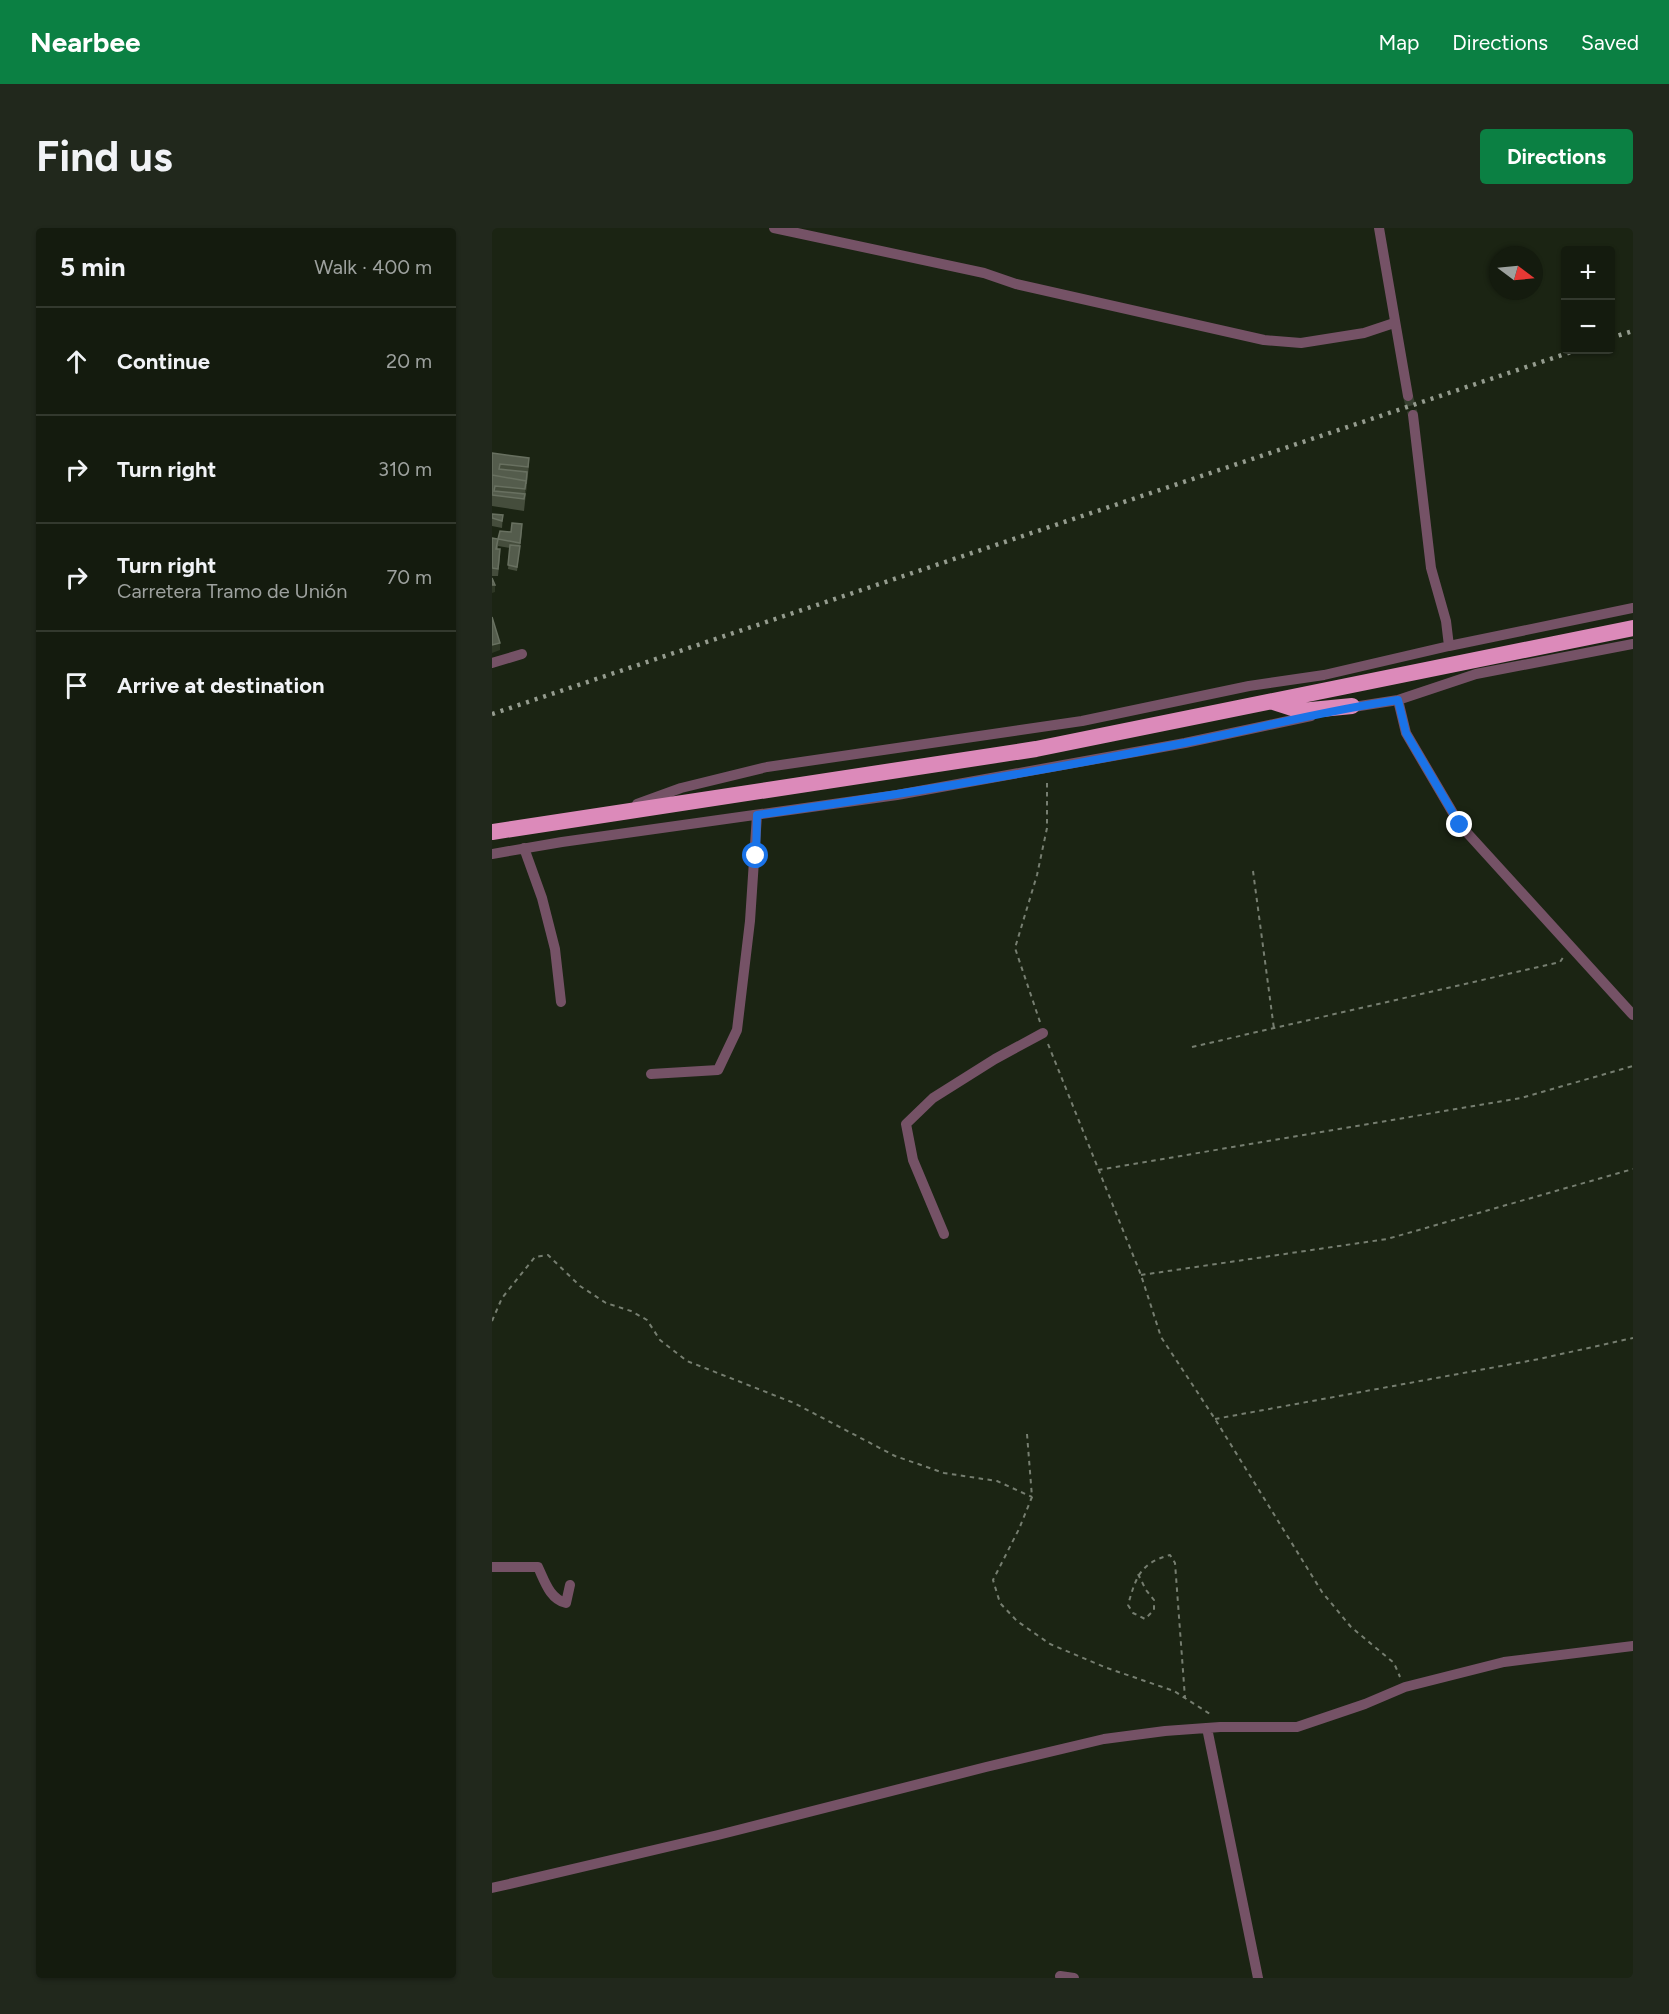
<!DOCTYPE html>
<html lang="en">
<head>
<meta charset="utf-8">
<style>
	:root { --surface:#141b0e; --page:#21281c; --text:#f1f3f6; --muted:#9da19e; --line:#33392e; --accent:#0b8043 }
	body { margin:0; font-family:Figtree,sans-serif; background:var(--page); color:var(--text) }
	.controls { position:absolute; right:18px; top:18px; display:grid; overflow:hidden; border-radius:6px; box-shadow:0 2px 4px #0004 }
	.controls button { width:54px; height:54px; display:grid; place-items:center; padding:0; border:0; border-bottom:2px solid var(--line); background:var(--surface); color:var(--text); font:30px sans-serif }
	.compass { position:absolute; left:997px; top:18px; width:54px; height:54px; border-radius:50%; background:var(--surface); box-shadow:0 2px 4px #0004; rotate:106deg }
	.stop { position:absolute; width:18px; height:18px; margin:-14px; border:4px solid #1a73e8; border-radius:50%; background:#fff }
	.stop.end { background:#1a73e8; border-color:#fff; box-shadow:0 2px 6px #0008 }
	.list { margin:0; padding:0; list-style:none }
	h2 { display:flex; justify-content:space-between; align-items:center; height:78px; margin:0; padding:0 24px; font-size:26px }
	h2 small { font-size:20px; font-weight:400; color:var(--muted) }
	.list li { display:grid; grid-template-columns:39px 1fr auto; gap:18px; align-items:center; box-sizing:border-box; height:108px; padding:0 24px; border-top:2px solid var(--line) }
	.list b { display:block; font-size:22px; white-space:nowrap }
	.list p { margin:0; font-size:20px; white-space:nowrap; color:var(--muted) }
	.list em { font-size:20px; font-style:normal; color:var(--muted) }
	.icon { flex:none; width:33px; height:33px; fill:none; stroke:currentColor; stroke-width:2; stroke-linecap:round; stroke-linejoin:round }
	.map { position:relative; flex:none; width:1141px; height:1750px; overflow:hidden; border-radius:6px }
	header { display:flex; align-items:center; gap:36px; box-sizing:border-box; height:84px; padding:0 30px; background:var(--accent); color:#fff }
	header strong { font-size:28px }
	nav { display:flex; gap:33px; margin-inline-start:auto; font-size:21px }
	.intro { display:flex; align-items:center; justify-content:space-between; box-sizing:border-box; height:144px; padding:0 36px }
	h1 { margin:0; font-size:42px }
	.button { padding:15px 27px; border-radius:6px; background:var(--accent); color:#fff; font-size:21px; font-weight:700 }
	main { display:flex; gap:36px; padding:0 36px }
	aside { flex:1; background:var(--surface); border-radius:6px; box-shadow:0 2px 4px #0004 }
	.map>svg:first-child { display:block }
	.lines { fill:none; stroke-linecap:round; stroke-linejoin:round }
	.minor-tunnel { stroke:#363f2f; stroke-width:10; stroke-dasharray:10 5; stroke-linecap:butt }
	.path { stroke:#767e70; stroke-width:2; stroke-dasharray:4.5 4.5; stroke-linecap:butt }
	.minor { stroke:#755266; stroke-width:10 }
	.trunk { stroke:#dc8aba; stroke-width:16 }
	.rail { stroke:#959c8f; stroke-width:4.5; stroke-dasharray:3 6; stroke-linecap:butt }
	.wall { fill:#454d3c }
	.shaded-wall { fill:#2e3725 }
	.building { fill:#545c4c; stroke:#687060; stroke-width:1.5 }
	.route { stroke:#1a73e8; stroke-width:8 }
</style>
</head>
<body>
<header>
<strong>Nearbee</strong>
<nav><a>Map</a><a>Directions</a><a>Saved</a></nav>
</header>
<div class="intro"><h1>Find us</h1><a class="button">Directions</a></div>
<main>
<aside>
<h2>5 min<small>Walk · 400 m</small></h2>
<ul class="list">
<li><svg class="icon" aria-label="ahead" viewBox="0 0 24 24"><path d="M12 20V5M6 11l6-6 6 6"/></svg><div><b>Continue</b></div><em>20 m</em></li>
<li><svg class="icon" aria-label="right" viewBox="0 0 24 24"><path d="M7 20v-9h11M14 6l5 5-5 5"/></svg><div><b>Turn right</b></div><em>310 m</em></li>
<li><svg class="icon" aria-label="right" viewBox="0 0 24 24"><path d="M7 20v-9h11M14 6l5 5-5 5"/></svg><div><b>Turn right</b><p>Carretera Tramo de Unión</p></div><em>70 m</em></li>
<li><svg class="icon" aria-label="arrive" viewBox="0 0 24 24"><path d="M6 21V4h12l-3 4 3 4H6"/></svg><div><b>Arrive at destination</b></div></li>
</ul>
</aside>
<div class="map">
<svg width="1141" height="1750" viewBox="0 0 1141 1750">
	<rect width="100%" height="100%" fill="#1b2413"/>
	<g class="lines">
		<path class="minor-tunnel" d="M 916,168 L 921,187"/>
		<path class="path" d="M 761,643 L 782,801
			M 548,794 L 523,720 L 545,647 L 555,600 L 555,552
			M 556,816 L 649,1047 L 669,1109 L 723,1191 L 830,1364 L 859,1399 L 902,1435 L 908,1449
			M 700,819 L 1068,734 L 1072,728
			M 606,942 L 1029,870 L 1141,838
			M 649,1047 L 895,1011 L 1141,941
			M 0,1093 L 10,1070 L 43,1029 L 56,1027 L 88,1058 L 114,1075 L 139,1083 L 155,1092 L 168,1112 L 195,1133 L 302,1175 L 403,1228 L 452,1245 L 505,1253 L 540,1269
			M 723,1191 L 1047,1131 L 1141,1110
			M 535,1206 L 540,1269 L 527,1301 L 501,1352 L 508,1375 L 525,1393 L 558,1416 L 615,1440 L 682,1463 L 718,1486 L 717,1488
			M 646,1346 L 654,1362 L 662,1372 L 662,1382 L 653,1391 L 641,1385 L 636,1377 C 644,1349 648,1335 678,1327 L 683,1335 L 693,1470"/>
		<path class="minor" d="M 282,0 L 492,45 L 524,56 L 772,112 L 809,115 L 872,105 L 902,95
			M 887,0 L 916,168
			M 921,187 L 939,340 L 954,393 L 957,418
			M 0,435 L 30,426
			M 906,472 L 914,505 L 968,597 L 1141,787
			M 855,480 L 906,472 L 984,446 L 1141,416
			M 145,576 L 189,560 L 275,539 L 590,493 L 757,458 L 832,447 L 957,418 L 1141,380
			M 32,620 L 50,670 L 63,721 L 69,774
			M 0,626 L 70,614 L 405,567 L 693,515 L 819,488
			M 159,846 L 226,842 L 245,802 L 258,693 L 265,587
			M 452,1006 L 421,932 L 414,896 L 441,870 L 503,831 L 551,805
			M 0,1339 L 46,1339 C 53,1354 58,1371 74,1375 L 78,1357
			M 715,1500 L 766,1750
			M 0,1660 L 226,1607 L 494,1539 L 612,1511 L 673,1503 L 728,1499 L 805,1499 L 873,1476 L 913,1459 L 1012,1434 L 1141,1418
			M 568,1748 L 582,1750"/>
		<path class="trunk" d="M 781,474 L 809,483 L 860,478
			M 0,604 L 544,521 L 1141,400"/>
		<path class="rail" d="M 1118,110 L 1141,103
			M 0,486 L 1085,122"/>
	</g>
	<path class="wall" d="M 0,225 L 37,237 L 32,283 L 0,278 Z
		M 0,286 L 11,287 L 10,300 L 0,298 Z
		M 19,304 L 30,304 L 25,343 L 16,341 L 18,320 L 6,318 L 6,321 L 8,329 L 6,348 L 0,348 L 0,310 L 6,311 Z"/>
	<path class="shaded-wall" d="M 35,244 L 35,251 L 33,273 L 33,261 Z
		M 0,357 L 3,357 L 3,364 L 0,365 Z
		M 8,415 L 8,422 L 0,425 L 0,417 Z"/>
	<path class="building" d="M 0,225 L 37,230 L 36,239 L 8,236 L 7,241 L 35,244 L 34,256 L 34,253 L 0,247 Z
		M 0,247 L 34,253 L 33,261 L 3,258 L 2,263 L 33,266 L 32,271 L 0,267 Z
		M 0,286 L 11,287 L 10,293 L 0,290 Z
		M 20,295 L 30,296 L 28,315 L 6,311 L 8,303 L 19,304 Z
		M 0,310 L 6,311 L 4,321 L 8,321 L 6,341 L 0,340 Z
		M 18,317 L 28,318 L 25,339 L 16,337 Z
		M 0,350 L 3,357 L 0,357 Z
		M 0,389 L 8,415 L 0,417 Z"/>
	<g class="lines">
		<path class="route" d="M 264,628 L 265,587 C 408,567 550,543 692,515 C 764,501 834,482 906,472 L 914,505 L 968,597"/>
	</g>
</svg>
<div class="controls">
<button>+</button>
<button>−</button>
</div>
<svg class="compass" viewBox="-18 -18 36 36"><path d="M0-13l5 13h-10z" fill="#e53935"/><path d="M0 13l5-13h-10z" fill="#9da19e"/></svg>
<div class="stop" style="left:264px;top:628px"></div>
<div class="stop end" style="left:968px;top:597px"></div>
</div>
</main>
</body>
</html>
